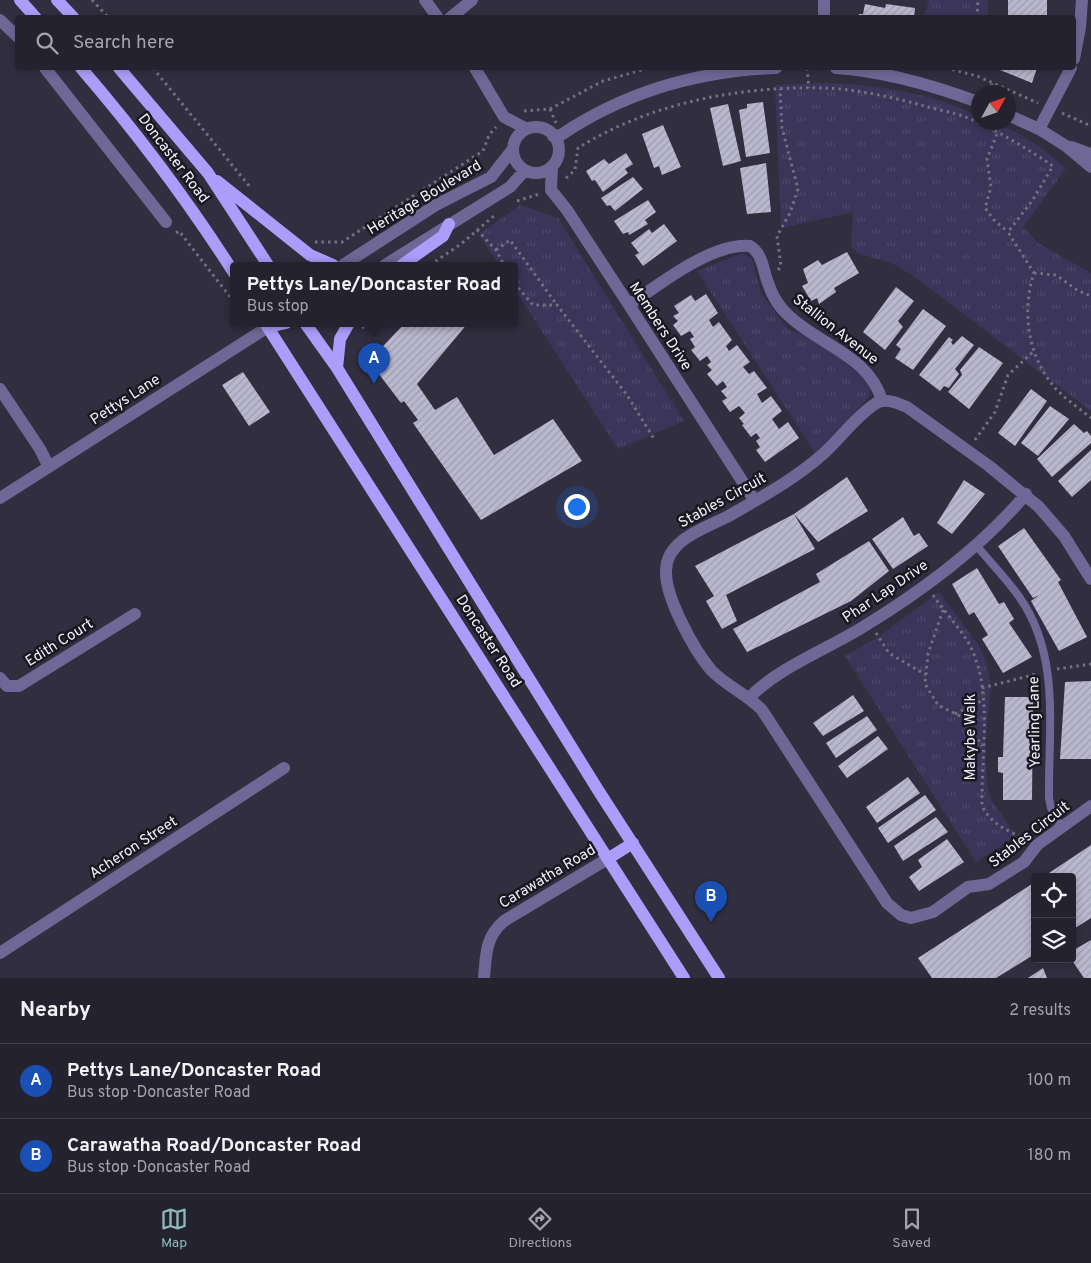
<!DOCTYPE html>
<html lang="en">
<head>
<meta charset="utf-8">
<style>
	:root { --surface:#252230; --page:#312f3c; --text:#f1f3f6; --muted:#a3a4ab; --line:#423f4c; --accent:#8bbbb9 }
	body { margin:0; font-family:Overpass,sans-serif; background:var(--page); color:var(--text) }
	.controls { position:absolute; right:15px; bottom:15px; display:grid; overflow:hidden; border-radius:5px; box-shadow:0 2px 8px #0003 }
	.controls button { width:45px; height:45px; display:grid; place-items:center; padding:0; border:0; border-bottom:1px solid var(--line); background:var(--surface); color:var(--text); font:25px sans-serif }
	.compass { position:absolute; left:971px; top:85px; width:45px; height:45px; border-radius:50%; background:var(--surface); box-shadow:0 2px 8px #0003; rotate:50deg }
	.you { position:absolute; left:576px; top:506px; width:18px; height:18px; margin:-12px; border:4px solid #fff; border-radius:50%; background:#1a73e8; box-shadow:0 0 0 8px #1a73e833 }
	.badge { display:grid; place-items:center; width:32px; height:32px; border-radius:50%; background:var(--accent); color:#fff; font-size:16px; font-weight:700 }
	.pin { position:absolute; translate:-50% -41px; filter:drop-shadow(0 1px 2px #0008) }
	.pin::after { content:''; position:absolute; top:26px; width:18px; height:15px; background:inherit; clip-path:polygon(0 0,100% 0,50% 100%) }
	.popup { position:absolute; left:230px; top:262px; width:288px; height:65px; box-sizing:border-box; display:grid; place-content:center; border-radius:5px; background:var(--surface); filter:drop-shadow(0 1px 4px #0005); font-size:16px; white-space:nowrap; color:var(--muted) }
	.popup b { font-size:19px; color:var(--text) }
	.popup::after { content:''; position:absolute; left:50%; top:100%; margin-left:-10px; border:10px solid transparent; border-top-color:var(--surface) }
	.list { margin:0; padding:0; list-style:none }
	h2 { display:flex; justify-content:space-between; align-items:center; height:65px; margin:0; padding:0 20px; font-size:21px }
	h2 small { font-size:16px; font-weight:400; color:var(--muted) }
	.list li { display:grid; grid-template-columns:32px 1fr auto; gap:15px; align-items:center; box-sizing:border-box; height:75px; padding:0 20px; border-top:1px solid var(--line) }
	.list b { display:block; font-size:19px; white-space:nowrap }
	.list p { margin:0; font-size:16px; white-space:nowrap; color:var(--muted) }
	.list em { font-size:16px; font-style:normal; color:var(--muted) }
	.icon { flex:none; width:28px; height:28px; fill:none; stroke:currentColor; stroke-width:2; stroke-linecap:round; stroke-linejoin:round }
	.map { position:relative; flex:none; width:1091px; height:978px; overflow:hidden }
	.search { position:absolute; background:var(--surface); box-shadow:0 2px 8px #0003; left:15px; right:15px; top:15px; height:55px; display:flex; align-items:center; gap:12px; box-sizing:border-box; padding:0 18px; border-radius:5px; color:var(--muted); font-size:19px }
	.sheet { height:215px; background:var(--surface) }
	nav { display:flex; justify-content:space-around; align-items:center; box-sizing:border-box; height:70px; border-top:1px solid var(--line); background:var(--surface); font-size:14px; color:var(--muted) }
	nav a { display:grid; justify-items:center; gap:2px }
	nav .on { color:var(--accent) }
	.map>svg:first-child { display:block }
	.park { fill:url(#park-tufts) }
	.building { fill:url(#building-hatch) }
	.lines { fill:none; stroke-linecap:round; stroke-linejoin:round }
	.path { stroke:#737181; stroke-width:3; stroke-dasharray:2.5 4; stroke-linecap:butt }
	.lane { stroke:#6f6896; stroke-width:8 }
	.street { stroke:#6f6896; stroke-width:12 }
	.primary { stroke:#ad9dfb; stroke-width:12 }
	.labels { text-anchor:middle; stroke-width:5; stroke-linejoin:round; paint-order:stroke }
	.street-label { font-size:15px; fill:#f1f0fc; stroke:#191820 }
</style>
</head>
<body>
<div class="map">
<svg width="1091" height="978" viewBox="0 0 1091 978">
	<defs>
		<pattern id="park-tufts" width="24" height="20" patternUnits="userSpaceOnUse" patternTransform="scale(1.25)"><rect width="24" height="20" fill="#3b3559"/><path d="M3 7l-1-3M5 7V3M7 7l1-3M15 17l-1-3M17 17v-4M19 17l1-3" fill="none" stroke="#4e496a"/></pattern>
		<pattern id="building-hatch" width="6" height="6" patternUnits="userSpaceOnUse" patternTransform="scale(1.25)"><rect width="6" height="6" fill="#bab8ce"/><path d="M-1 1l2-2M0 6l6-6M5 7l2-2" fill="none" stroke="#9e9cae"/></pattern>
	</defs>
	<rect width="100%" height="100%" fill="#312e40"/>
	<path class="park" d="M 927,0 L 988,0 L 988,17 L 923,17 L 928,5 Z
		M 827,83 C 879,85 931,93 978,116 L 978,122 C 1011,122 1041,148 1066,168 L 1023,227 L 1038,243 L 1091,273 L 1091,411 L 916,278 L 894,264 L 857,253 L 851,245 L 853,212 L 781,228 L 775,85 Z
		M 521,205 L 558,218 L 684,421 L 618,449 L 514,288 L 514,265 L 499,265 L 479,234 Z
		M 743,253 L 752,259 L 761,293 L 788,330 C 815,334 850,365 870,385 L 869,397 L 815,453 L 697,271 Z
		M 939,592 L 979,646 L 987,664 L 991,687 L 985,744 L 987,783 L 990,798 L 1016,836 L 976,862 L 845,656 L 878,637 Z"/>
	<path class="building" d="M 1008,0 L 1047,0 L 1047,18 L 1008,18 Z
		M 865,4 L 885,8 L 886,4 L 915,8 L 914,18 L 858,18 L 859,14 L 863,14 Z
		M 995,68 L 1037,68 L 1032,83 Z
		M 763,102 L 770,153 L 746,157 L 739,110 L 747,108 L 747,104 Z
		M 728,104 L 741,161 L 723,166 L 710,108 Z
		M 663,125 L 681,167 L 662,175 L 659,166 L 654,168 L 642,134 Z
		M 626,153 L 633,164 L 625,169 L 628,173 L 603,192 L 595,180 L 592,181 L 586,171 L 604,159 L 609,164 Z
		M 766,163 L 771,212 L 747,214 L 740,168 Z
		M 633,177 L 643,189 L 615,211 L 610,205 L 607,206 L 601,198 Z
		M 648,200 L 656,212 L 645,220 L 648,224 L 629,235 L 628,232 L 623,234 L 614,221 Z
		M 664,224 L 677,241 L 643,266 L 635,255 L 639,253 L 631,243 L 649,229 L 652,233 Z
		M 847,252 L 859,273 L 834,288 L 836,292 L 819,304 L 817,298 L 811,301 L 802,286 L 808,283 L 803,269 L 818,260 L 822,265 Z
		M 896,287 L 914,301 L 898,321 L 903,327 L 885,350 L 863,332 Z
		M 706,294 L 718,313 L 709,320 L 713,327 L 719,322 L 732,340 L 726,346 L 729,351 L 737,345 L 750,362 L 743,367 L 749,374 L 754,371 L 767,388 L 757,394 L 762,403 L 771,396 L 782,411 L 772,419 L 779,429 L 788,422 L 799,438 L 765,462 L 756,450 L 760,447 L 756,441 L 760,438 L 756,433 L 751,437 L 742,425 L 744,424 L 739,418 L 745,413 L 739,406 L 730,412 L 722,401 L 727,398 L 721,391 L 727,387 L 723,381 L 717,386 L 707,374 L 712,370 L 707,365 L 711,362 L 707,356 L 700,361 L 691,350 L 695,347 L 690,339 L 694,337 L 690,331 L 681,336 L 673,325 L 678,321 L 673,316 L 679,313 L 674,306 L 691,295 L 695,301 Z
		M 923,309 L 946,326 L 913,370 L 895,358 L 901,349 L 896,345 Z
		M 405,323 L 468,323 L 417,384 L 435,410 L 457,397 L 494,455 L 553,419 L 582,461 L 481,520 L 413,423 L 418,420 L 404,401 L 401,403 L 369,361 Z
		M 962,336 L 974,345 L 955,369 L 959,374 L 949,388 L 944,386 L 940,391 L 919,375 L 949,337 L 953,340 L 951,342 L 953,345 Z
		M 979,347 L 1003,363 L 969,409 L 948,392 L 962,375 L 960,370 Z
		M 243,372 L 270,412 L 249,426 L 222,385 Z
		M 1031,389 L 1047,401 L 1015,446 L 998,433 Z
		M 1050,406 L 1069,419 L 1038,456 L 1021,443 Z
		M 1074,424 L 1084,433 L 1087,431 L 1091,436 L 1091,443 L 1052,477 L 1037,459 Z
		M 1091,450 L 1091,480 L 1072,497 L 1058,481 Z
		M 847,477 L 868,511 L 818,542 L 794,514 Z
		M 964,480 L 985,494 L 952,534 L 937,523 Z
		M 794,514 L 815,549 L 726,595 L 737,621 L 722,629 L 706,601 L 714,596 L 695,566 Z
		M 903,517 L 914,536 L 919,533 L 928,546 L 893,569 L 872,539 Z
		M 1024,528 L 1061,580 L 1058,582 L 1087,637 L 1059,651 L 1031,601 L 1039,595 L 1033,598 L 998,546 Z
		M 869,541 L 889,571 L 851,601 L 747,652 L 733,629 L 820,582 L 816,574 Z
		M 977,568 L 999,604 L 1004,602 L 1014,619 L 1009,623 L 1032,657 L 1003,673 L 982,639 L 988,635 L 974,612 L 969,615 L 952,584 Z
		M 1091,681 L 1091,759 L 1060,759 L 1065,682 Z
		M 853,695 L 864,711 L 823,736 L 813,723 Z
		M 1005,697 L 1033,697 L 1032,800 L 1003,800 L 1003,773 L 998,772 L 998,757 L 1003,757 Z
		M 867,716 L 877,730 L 836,758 L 826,743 Z
		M 878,736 L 888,749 L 847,778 L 838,766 Z
		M 908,777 L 920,793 L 877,823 L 866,807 Z
		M 925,795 L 936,810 L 888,843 L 878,828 Z
		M 936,817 L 948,832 L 903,861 L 894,846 Z
		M 947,839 L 964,862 L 919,891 L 909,877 L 922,867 L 918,860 Z
		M 1091,845 L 1091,918 L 1072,930 L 1072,877 L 1043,877 Z
		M 1035,882 L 1035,954 L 996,978 L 932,978 L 918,958 Z
		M 1091,940 L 1091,978 L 1084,978 L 1071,959 L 1072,951 Z
		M 1043,968 L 1047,978 L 1028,978 Z"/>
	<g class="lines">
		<path class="path" d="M 92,0 L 109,18
			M 977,18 L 978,0
			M 153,68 L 250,187
			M 807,68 L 809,88
			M 946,68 L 977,76 L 1038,103
			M 989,92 L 993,82
			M 550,109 L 556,123
			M 524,111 L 550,109 L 603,81 L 649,68
			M 1062,113 L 1091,126
			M 997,134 L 987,159 L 991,187 L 985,208 L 994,220 L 1008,232
			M 566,178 L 575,170 L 578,148 C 650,103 739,86 824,88 C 856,89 892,97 924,106 C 938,110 954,112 968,118 C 997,130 1026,148 1053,166 L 1032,201 L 1008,232 L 1034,273 C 1021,312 1028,360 1058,391 C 1068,401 1080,409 1091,418
			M 517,201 L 539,194
			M 477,230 L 496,250 L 504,265
			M 176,233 L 179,231 L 234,302
			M 315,242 L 342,242 L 483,151 L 489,135 L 496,127
			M 496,250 L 510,240 L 557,305
			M 430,265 L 461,244 L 495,215
			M 778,270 L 781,266 L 777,236 L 790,213 L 798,189 L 782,128 L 780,89
			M 1034,273 L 1056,275 L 1077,290 L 1091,296
			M 514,283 L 533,305 L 557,305 L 627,395 L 654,439
			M 362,328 L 368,323
			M 975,440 L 995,412 L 1008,375 L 1034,351
			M 933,595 C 944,611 958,626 968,642 C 994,687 981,755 982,806 C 992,825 1007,830 1025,839
			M 943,610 L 928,654 L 925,684 L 938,705 L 964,718 L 982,746
			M 876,633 L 889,653 L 926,675
			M 1057,669 L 1091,664
			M 982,688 L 1036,674
			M 955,714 L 983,700"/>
		<path class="lane" d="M 976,545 C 990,562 1007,579 1020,598 C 1061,657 1048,730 1049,798 L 1051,808 L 1061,828"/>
		<path class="street" d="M 425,0 L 438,18
			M 824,0 L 824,18
			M 450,18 L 472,0
			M 0,20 L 18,37
			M 1074,59 L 1080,27 L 1082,0
			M 45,68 L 166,222
			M 475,68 L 504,117 L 527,129
			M 836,68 C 885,71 932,85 978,102
			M 1008,115 L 1039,129 L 1066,146 L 1091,167
			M513 150a23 23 0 1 1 46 0a23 23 0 1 1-46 0Z
			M 1039,129 L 1071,68
			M 553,136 L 561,135 C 625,92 699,71 776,68
			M 1071,147 L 1091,154
			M 552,166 L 551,190 L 567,210 L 629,305 L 755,501
			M 343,265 L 436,205 L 491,177 L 513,149
			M 385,265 L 510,187 L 525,170
			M 629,305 C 660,284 711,243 750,246 C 763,254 763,270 768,283 C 772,295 779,307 788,315 C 819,345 870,356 882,401
			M 0,389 L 40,449 L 49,467
			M 0,498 L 268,327
			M 1091,579 L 1064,536 L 1039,507 L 989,466 L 907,407 C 897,403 884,397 875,404 C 855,417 840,439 823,454 C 796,478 765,495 734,513 C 711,527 666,537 666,571 C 665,597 694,650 711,670 C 726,686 747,694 762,710 L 887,903 L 901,915 L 911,918 L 933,912 L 968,887 L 989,884 L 1024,862 L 1037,845 L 1091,806
			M 0,678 L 7,686 L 19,686 L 135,614
			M 750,697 C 781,666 826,650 863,627 C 922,591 981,548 1026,494
			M 0,953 L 284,768
			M 484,978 C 486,956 485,937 504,921 L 609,858"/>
		<path class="primary" d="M 20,0 L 36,18
			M 57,0 L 74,18
			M 81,68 C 137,133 188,201 234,273
			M 119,68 L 208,173 L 268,265
			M 217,181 L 310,255 L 333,265
			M 402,265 L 443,236 L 449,224
			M 265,323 L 684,978
			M 305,323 L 337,368 L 598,790 L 719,978
			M 268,327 L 286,323
			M 337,368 L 340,339 L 349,323
			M 609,858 L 633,843"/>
	</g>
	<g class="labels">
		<g class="street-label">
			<text transform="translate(174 158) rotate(53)" y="5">Doncaster Road</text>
			<text transform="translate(424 197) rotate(-31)" y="5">Heritage Boulevard</text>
			<text transform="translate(661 326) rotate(57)" y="5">Members Drive</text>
			<text transform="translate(836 329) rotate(38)" y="5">Stallion Avenue</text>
			<text transform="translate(125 399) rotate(-33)" y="5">Pettys Lane</text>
			<text transform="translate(722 500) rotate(-29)" y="5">Stables Circuit</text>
			<text transform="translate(885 591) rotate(-34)" y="5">Phar Lap Drive</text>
			<text transform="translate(489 641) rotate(57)" y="5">Doncaster Road</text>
			<text transform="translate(59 642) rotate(-32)" y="5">Edith Court</text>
			<text transform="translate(1034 722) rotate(-91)" y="5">Yearling Lane</text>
			<text transform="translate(970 737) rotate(-90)" y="5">Makybe Walk</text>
			<text transform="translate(1029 834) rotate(-38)" y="5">Stables Circuit</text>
			<text transform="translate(133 847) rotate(-33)" y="5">Acheron Street</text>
			<text transform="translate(547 876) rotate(-31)" y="5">Carawatha Road</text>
		</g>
	</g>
</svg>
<div class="controls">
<button><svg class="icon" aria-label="locate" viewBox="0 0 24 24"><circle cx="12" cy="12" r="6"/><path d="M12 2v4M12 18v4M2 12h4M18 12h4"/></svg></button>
<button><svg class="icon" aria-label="layers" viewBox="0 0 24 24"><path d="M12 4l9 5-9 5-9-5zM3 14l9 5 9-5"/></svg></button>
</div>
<svg class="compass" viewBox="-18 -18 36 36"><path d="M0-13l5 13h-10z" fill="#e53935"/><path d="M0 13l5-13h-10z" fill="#a3a4ab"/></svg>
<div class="you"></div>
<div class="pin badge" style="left:374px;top:384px;background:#1a4fb4">A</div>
<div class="popup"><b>Pettys Lane/Doncaster Road</b>Bus stop</div>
<div class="pin badge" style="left:711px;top:922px;background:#1a4fb4">B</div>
<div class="search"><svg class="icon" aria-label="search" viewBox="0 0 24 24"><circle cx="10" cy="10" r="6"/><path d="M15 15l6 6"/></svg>Search here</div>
</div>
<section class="sheet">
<h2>Nearby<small>2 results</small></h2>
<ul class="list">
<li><span class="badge" style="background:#1a4fb4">A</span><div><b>Pettys Lane/Doncaster Road</b><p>Bus stop · Doncaster Road</p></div><em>100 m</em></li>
<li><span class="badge" style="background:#1a4fb4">B</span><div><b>Carawatha Road/Doncaster Road</b><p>Bus stop · Doncaster Road</p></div><em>180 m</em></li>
</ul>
</section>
<nav>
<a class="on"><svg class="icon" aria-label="map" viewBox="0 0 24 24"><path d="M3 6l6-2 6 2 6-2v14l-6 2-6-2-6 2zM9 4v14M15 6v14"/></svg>Map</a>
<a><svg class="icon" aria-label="directions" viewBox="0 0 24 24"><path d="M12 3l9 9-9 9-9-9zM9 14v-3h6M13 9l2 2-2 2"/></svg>Directions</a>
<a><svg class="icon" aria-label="saved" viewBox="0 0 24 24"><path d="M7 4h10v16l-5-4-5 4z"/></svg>Saved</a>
</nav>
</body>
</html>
